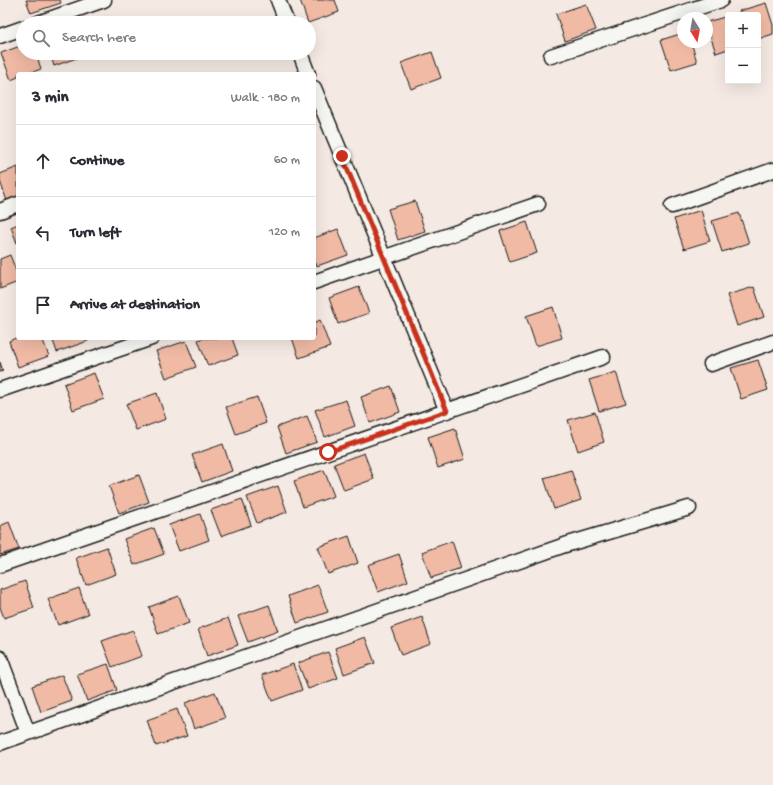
<!DOCTYPE html>
<html lang="en">
<head>
<meta charset="utf-8">
<style>
	:root { --surface:#fff; --page:#f7f7f7; --text:#2b2b33; --muted:#7c7c81; --line:#e1e1e2 }
	body { margin:0; font-family:"Gochi Hand",sans-serif; background:var(--page); color:var(--text) }
	.controls { position:absolute; right:12px; top:12px; display:grid; overflow:hidden; border-radius:4px; box-shadow:0 4px 16px #0002 }
	.controls button { width:36px; height:36px; display:grid; place-items:center; padding:0; border:0; border-bottom:1px solid var(--line); background:var(--surface); color:var(--text); font:20px sans-serif }
	.compass { position:absolute; left:677px; top:12px; width:36px; height:36px; border-radius:50%; background:var(--surface); box-shadow:0 4px 16px #0002; rotate:169deg }
	.stop { position:absolute; width:12px; height:12px; margin:-9px; border:3px solid #c8321e; border-radius:50%; background:#fff }
	.stop.end { background:#c8321e; border-color:#fff; box-shadow:0 1px 4px #0008 }
	.list { margin:0; padding:0; list-style:none }
	h2 { display:flex; justify-content:space-between; align-items:center; height:52px; margin:0; padding:0 16px; font-size:17px }
	h2 small { font-size:13px; font-weight:400; color:var(--muted) }
	.list li { display:grid; grid-template-columns:26px 1fr auto; gap:12px; align-items:center; box-sizing:border-box; height:72px; padding:0 16px; border-top:1px solid var(--line) }
	.list b { display:block; font-size:15px; white-space:nowrap }
	.list em { font-size:13px; font-style:normal; color:var(--muted) }
	.icon { flex:none; width:22px; height:22px; fill:none; stroke:currentColor; stroke-width:2; stroke-linecap:round; stroke-linejoin:round }
	.map { position:relative; flex:none; width:773px; height:785px; overflow:hidden }
	.search { position:absolute; background:var(--surface); box-shadow:0 4px 16px #0002; left:16px; top:16px; width:300px; height:44px; display:flex; align-items:center; gap:10px; box-sizing:border-box; padding:0 14px; border-radius:22px; color:var(--muted); font-size:15px }
	.panel { position:absolute; background:var(--surface); box-shadow:0 4px 16px #0002; left:16px; top:72px; width:300px; height:268px; border-radius:4px }
	.map>svg:first-child { display:block }
	.building { fill:#f0baa5; stroke:#1c1c1c }
	.lines { fill:none; stroke-linecap:round; stroke-linejoin:round }
	.street-casing { stroke:#1c1c1c; stroke-width:17 }
	.street { stroke:#f6f6f2; stroke-width:14 }
	.route { stroke:#c8321e; stroke-width:5 }
</style>
</head>
<body>
<div class="map">
<svg width="773" height="785" viewBox="0 0 773 785">
	<rect width="100%" height="100%" fill="#f5eae3"/>
	<filter id="ink" filterUnits="userSpaceOnUse"><feTurbulence type="fractalNoise" baseFrequency=".025" numOctaves="2"/><feDisplacementMap in="SourceGraphic" scale="8" xChannelSelector="R" yChannelSelector="G"/><feConvolveMatrix kernelMatrix="1 2 1 2 8 2 1 2 1" color-interpolation-filters="sRGB"/></filter>
	<g filter="url(#ink)">
		<path class="building" d="M 26,0 L 60,0 L 61,3 L 31,13 Z
			M 300,0 L 335,0 L 339,12 L 308,23 Z
			M 766,3 L 773,25 L 773,34 L 758,39 L 758,15 L 740,15 L 739,11 Z
			M 586,4 L 596,30 L 565,41 L 556,14 Z
			M 728,16 L 728,49 L 716,53 L 707,26 L 707,22 Z
			M 683,33 L 683,42 L 691,42 L 697,62 L 671,70 L 661,40 Z
			M 23,45 L 23,53 L 36,53 L 41,69 L 27,74 L 18,74 L 18,77 L 11,80 L 1,53 Z
			M 432,52 L 441,78 L 411,89 L 401,63 Z
			M 50,53 L 84,53 L 85,55 L 54,66 Z
			M 18,167 L 18,197 L 7,201 L 0,181 L 0,174 Z
			M 415,201 L 425,231 L 398,240 L 388,209 Z
			M 701,210 L 710,241 L 684,249 L 674,219 Z
			M 739,213 L 749,243 L 722,252 L 712,221 Z
			M 527,222 L 537,253 L 510,262 L 500,231 Z
			M 18,224 L 18,246 L 11,227 Z
			M 338,229 L 348,255 L 317,266 L 314,257 L 314,238 Z
			M 10,255 L 18,276 L 18,282 L 0,289 L 0,259 Z
			M 359,287 L 369,313 L 338,324 L 329,298 Z
			M 754,287 L 764,317 L 737,326 L 727,295 Z
			M 553,307 L 562,338 L 536,346 L 526,316 Z
			M 320,320 L 330,347 L 299,358 L 292,338 L 314,338 L 314,323 Z
			M 18,337 L 42,338 L 49,356 L 18,367 L 9,341 Z
			M 52,338 L 87,338 L 88,341 L 57,352 Z
			M 204,338 L 232,338 L 238,355 L 208,366 L 198,340 Z
			M 186,341 L 196,367 L 166,378 L 156,351 Z
			M 758,360 L 768,390 L 741,399 L 731,368 Z
			M 0,362 L 3,371 L 0,372 Z
			M 616,372 L 626,403 L 599,411 L 589,380 Z
			M 94,373 L 104,399 L 73,410 L 64,384 Z
			M 391,386 L 400,412 L 370,423 L 361,397 Z
			M 157,393 L 166,419 L 136,430 L 126,404 Z
			M 257,397 L 266,423 L 236,434 L 226,407 Z
			M 346,400 L 355,426 L 325,437 L 315,410 Z
			M 595,412 L 604,442 L 578,451 L 568,420 Z
			M 307,416 L 317,442 L 286,453 L 277,427 Z
			M 455,428 L 465,459 L 438,468 L 428,437 Z
			M 223,444 L 232,471 L 202,482 L 192,455 Z
			M 364,453 L 374,479 L 344,490 L 334,464 Z
			M 324,470 L 334,496 L 303,507 L 294,481 Z
			M 571,470 L 581,500 L 554,509 L 544,478 Z
			M 139,475 L 149,502 L 119,513 L 109,486 Z
			M 278,486 L 287,512 L 257,523 L 247,497 Z
			M 242,499 L 251,525 L 221,536 L 211,510 Z
			M 200,514 L 209,540 L 179,551 L 169,525 Z
			M 9,522 L 19,549 L 0,555 L 0,526 Z
			M 154,528 L 164,554 L 134,565 L 124,539 Z
			M 349,536 L 358,563 L 328,574 L 318,547 Z
			M 452,541 L 461,568 L 431,578 L 422,552 Z
			M 107,547 L 116,574 L 86,585 L 76,558 Z
			M 399,554 L 408,581 L 378,592 L 368,565 Z
			M 25,581 L 34,608 L 4,618 L 0,607 L 0,590 Z
			M 318,585 L 328,612 L 297,623 L 288,596 Z
			M 79,588 L 88,614 L 58,625 L 48,599 Z
			M 179,596 L 189,623 L 158,634 L 149,607 Z
			M 269,605 L 278,631 L 248,642 L 238,616 Z
			M 422,617 L 431,644 L 401,655 L 391,628 Z
			M 228,618 L 238,645 L 207,656 L 198,629 Z
			M 133,630 L 142,656 L 112,667 L 102,641 Z
			M 365,637 L 375,663 L 344,674 L 335,648 Z
			M 328,652 L 338,678 L 308,689 L 298,663 Z
			M 108,664 L 117,690 L 87,701 L 77,674 Z
			M 293,664 L 302,690 L 272,701 L 262,675 Z
			M 62,675 L 72,701 L 41,712 L 32,686 Z
			M 215,692 L 225,718 L 194,729 L 185,703 Z
			M 177,709 L 187,736 L 156,746 L 147,720 Z"/>
		<g class="lines">
			<defs>
				<path id="street" d="M 278,0 L 287,23
					M 38,23 L 104,0
					M 0,36 L 23,28
					M 300,53 L 308,74
					M 551,56 L 721,0
					M 314,88 L 447,411
					M 672,206 L 773,170
					M 0,211 L 18,204
					M 314,282 L 538,204
					M 711,364 L 773,342
					M 0,390 L 152,338
					M 0,565 L 603,357
					M 0,658 L 28,733
					M 0,743 L 565,545 L 689,508"/>
			</defs>
			<use href="#street" class="street-casing"/>
			<use href="#street" class="street"/>
		</g>
	</g>
	<g class="lines" filter="url(#ink)">
		<path class="route" d="M 328,452 L 447,411 L 342,156"/>
	</g>
</svg>
<div class="controls">
<button>+</button>
<button>−</button>
</div>
<svg class="compass" viewBox="-18 -18 36 36"><path d="M0-13l5 13h-10z" fill="#e53935"/><path d="M0 13l5-13h-10z" fill="#7c7c81"/></svg>
<div class="stop" style="left:328px;top:452px"></div>
<div class="stop end" style="left:342px;top:156px"></div>
<div class="search"><svg class="icon" aria-label="search" viewBox="0 0 24 24"><circle cx="10" cy="10" r="6"/><path d="M15 15l6 6"/></svg>Search here</div>
<section class="panel">
<h2>3 min<small>Walk · 180 m</small></h2>
<ul class="list">
<li><svg class="icon" aria-label="ahead" viewBox="0 0 24 24"><path d="M12 20V5M6 11l6-6 6 6"/></svg><div><b>Continue</b></div><em>60 m</em></li>
<li><svg class="icon" aria-label="left" viewBox="0 0 24 24"><path d="M17 20v-9H6M10 6l-5 5 5 5"/></svg><div><b>Turn left</b></div><em>120 m</em></li>
<li><svg class="icon" aria-label="arrive" viewBox="0 0 24 24"><path d="M6 21V4h12l-3 4 3 4H6"/></svg><div><b>Arrive at destination</b></div></li>
</ul>
</section>
</div>
</body>
</html>
